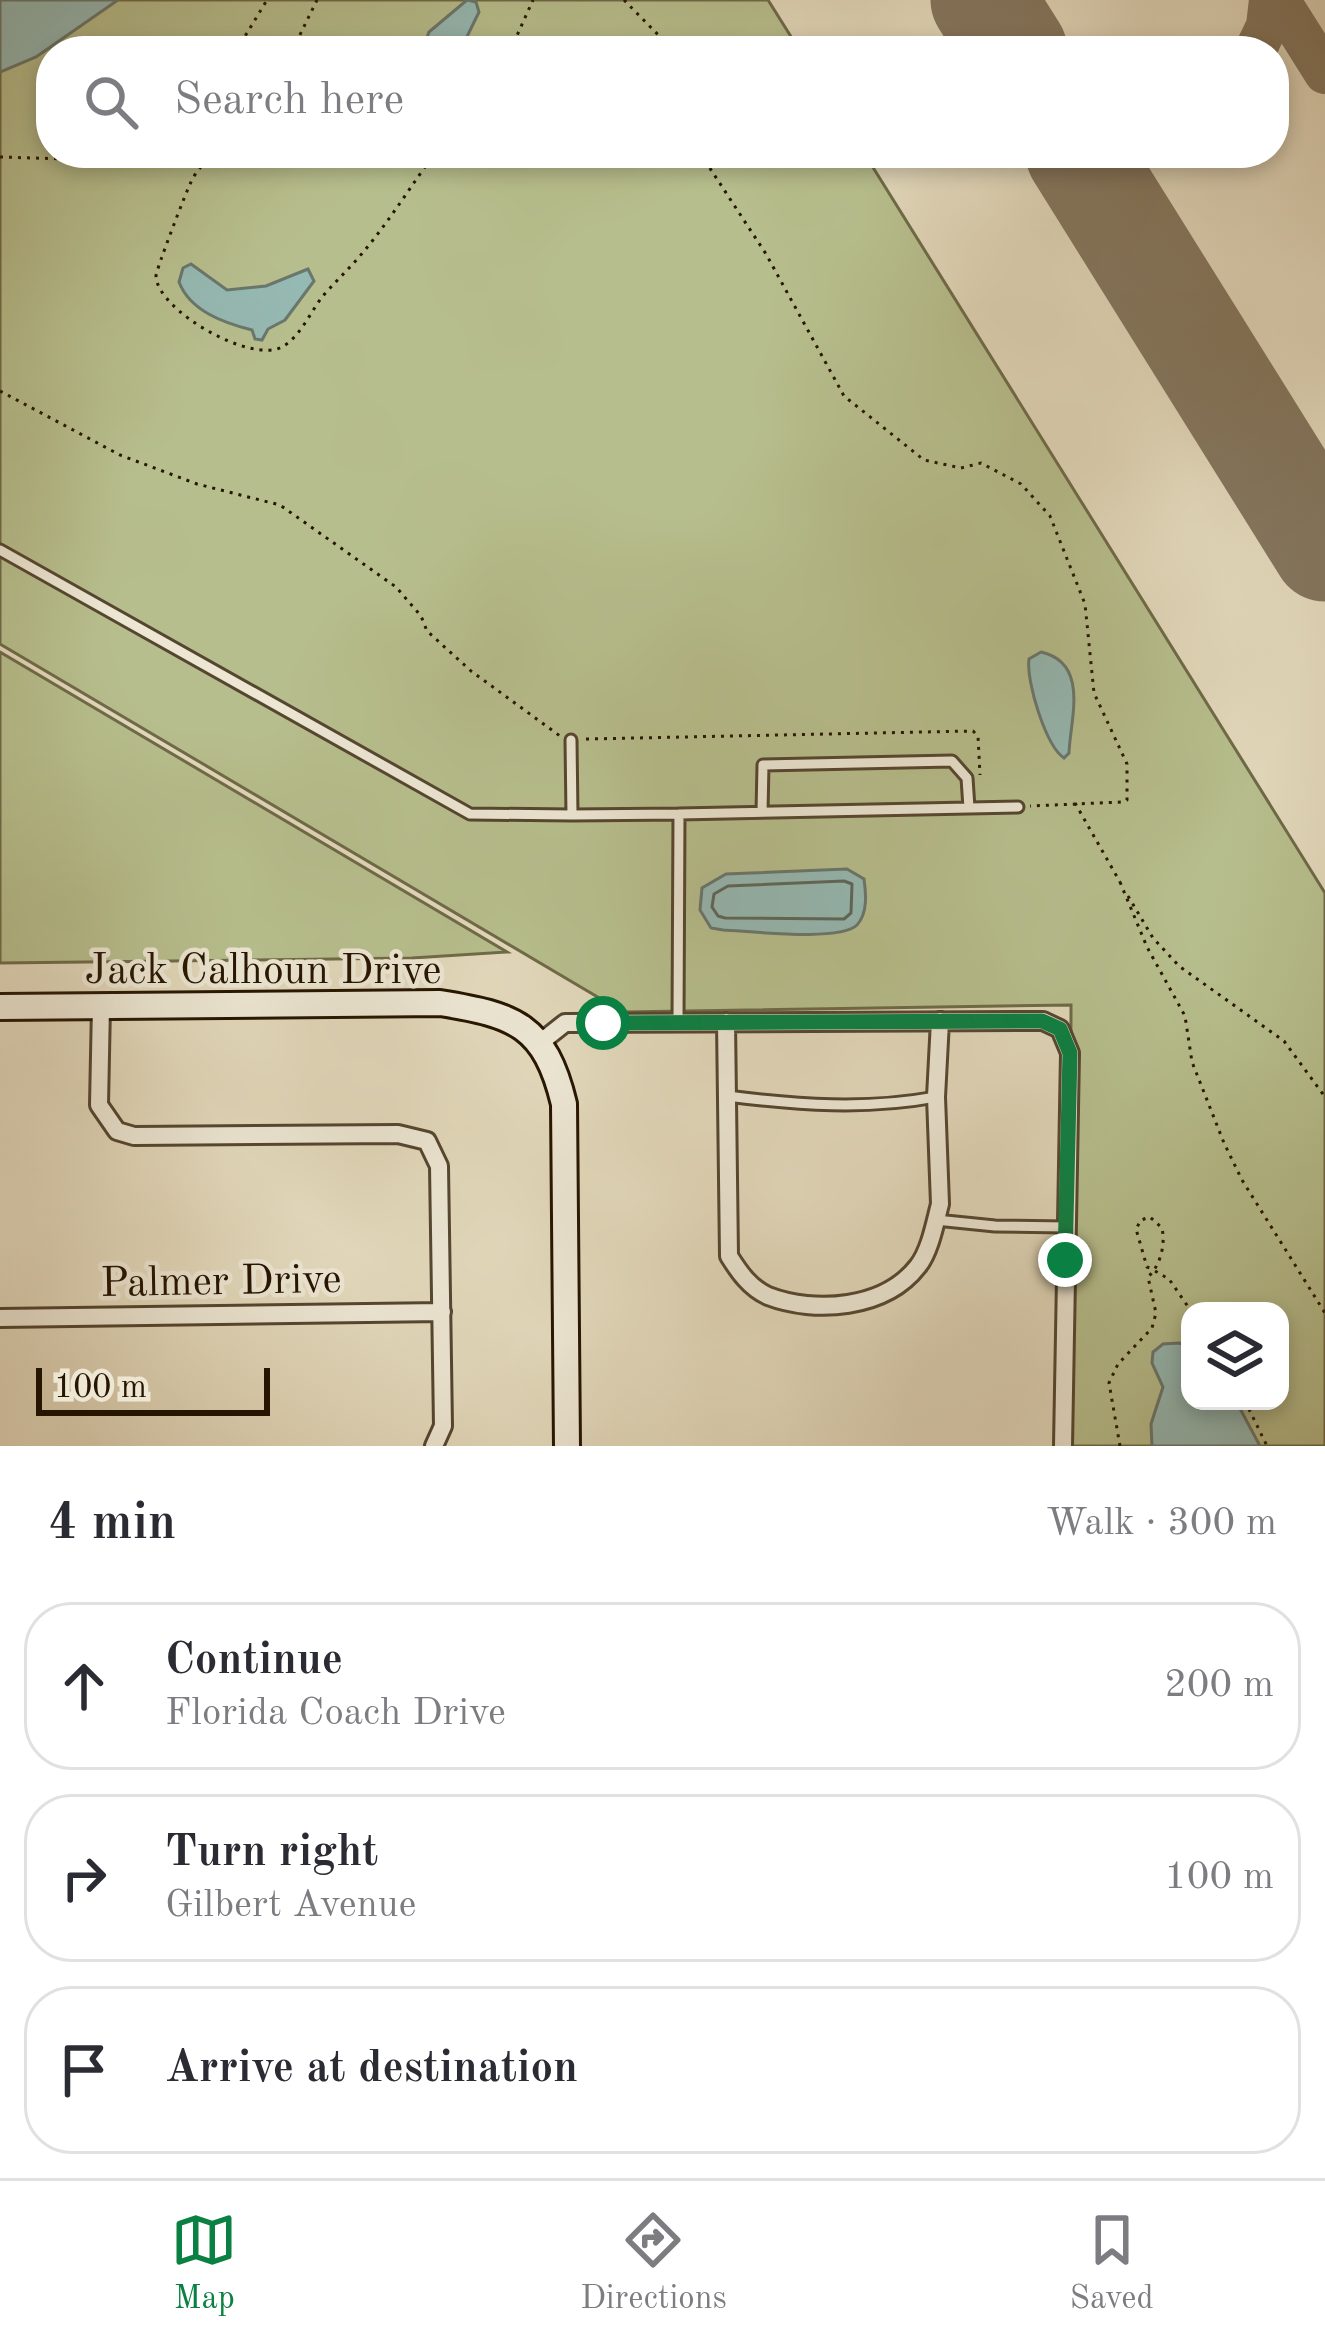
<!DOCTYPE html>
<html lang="en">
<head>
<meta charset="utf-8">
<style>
	:root { --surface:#fff; --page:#f7f7f7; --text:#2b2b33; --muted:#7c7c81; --line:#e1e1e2; --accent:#0b8043 }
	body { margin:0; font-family:"Old Standard TT",serif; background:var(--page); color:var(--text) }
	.controls { position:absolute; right:36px; bottom:36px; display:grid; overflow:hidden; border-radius:24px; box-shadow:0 6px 18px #0003 }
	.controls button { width:108px; height:108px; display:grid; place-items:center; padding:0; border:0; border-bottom:3px solid var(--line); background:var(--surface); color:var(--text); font:60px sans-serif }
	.scale { position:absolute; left:36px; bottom:30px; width:234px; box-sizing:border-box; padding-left:12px; border:6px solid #261501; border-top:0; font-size:33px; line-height:42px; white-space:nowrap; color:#261501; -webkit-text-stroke:9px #ece6d3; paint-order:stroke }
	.stop { position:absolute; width:36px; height:36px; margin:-27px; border:9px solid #0b8043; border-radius:50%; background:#fff }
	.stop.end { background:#0b8043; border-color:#fff; box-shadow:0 3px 12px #0008 }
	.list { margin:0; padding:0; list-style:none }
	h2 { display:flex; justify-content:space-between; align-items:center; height:156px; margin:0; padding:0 48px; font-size:51px }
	h2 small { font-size:39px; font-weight:400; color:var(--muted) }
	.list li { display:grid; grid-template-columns:78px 1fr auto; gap:36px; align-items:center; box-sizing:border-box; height:168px; margin:0 24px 24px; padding:0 24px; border:3px solid var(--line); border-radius:48px }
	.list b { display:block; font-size:45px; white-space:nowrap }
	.list p { margin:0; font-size:39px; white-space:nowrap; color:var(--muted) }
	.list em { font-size:39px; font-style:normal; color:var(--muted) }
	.icon { flex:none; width:66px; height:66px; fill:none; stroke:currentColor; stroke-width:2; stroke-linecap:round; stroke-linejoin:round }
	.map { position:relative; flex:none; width:1325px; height:1446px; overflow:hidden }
	.search { position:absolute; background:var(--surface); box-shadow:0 6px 18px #0003; left:36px; right:36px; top:36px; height:132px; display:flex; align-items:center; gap:30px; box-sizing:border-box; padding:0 42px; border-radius:48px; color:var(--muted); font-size:45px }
	.sheet { height:732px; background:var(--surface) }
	nav { display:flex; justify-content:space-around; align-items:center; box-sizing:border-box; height:168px; border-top:3px solid var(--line); background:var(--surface); font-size:33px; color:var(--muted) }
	nav a { display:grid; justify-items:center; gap:6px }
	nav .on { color:var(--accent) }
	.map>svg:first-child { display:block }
	.green { fill:#b7be8d; stroke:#6e6a47; stroke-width:3; fill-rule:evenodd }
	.water { fill:#95b9b3; stroke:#69776c; stroke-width:3 }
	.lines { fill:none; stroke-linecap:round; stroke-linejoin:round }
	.shore { stroke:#5e675a; stroke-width:3 }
	.taxiway { stroke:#84765e; stroke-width:42 }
	.runway { stroke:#84765e; stroke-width:105 }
	.lane-casing { stroke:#554630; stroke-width:15 }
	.street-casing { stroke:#554630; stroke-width:22 }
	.secondary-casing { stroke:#261501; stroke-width:30 }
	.path { stroke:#261501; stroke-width:3; stroke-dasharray:3 6; stroke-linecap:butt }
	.lane { stroke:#ece6d3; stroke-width:9 }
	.street { stroke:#ece6d3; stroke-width:16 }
	.secondary { stroke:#ece6d3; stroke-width:24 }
	.route { stroke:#0b8043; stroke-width:15 }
	.labels { text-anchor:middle; stroke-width:9; stroke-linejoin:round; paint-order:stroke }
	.street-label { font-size:42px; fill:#261501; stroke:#ece6d3 }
</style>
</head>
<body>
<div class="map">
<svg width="1325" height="1446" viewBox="0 0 1325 1446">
	<rect width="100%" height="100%" fill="#e2d8bb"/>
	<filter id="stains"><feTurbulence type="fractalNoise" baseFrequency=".00167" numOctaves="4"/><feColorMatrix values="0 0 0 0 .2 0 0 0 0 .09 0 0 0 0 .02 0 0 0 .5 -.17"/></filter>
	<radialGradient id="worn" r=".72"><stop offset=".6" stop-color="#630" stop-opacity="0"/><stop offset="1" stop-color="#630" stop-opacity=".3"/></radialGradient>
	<path class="green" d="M 0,0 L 768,0 L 800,51 L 51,51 L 51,153 L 864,153 L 1325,893 L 1325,1446 L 1070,1446 L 1071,1005 L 623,1012 L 0,644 ZM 1190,1311 L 1280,1311 L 1280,1401 L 1190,1401 Z
		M 0,652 L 507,952 L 412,958 L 0,963 Z"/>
	<path class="water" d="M 0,0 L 118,0 L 36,57 L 0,72 Z
		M 467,0 L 476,2 L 479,12 L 460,51 L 422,51 L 429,32 Z
		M 191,264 L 227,290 L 266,286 L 308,269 L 314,281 L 285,320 L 268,329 L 262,340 L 255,339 L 252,330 C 224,323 190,311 179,282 L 183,268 Z
		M 1041,652 C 1090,663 1070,720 1069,753 L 1064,758 C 1046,746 1026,682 1029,659 Z
		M 847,869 L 864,879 C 866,893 868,913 857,925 C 840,942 749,931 723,930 L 711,928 L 700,910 L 702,888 L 726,874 Z
		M 1179,1343 L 1190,1346 L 1190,1401 L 1236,1401 L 1260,1446 L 1152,1446 L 1151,1424 L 1163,1387 L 1152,1363 L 1153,1352 L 1163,1344 Z"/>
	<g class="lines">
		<path class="shore" d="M 844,881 L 852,884 L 851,913 L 844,919 L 725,918 L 718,916 L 712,907 L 714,894 L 728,886 Z"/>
		<path class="taxiway" d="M 987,0 L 1019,51
			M 1279,0 L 1325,73
			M 1255,51 L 1267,26 L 1270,0
			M 1121,153 L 1114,184 L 1120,212 L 1201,343
			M 1322,538 L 1325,543"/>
		<path class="runway" d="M 983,0 L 1015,51
			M 1078,153 L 1325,549"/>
		<defs>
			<path id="lane" d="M 0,550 L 470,814 L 572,815
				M 571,740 L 572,815 L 679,814 L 678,1022
				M 762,812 L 763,765 L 952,761 L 967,778 L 969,808
				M 679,814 L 1018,807
				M 727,1096 C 798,1105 866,1110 936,1097
				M 936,1220 L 995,1226 L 1066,1227"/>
			<path id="street" d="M 101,1006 L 99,1105 L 117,1131 L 134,1136 L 398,1134 L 427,1141 L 439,1166 L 443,1426 L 434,1446
				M 726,1022 L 729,1256 C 739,1272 750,1288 768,1296 C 815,1314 885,1309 918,1266 C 930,1251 935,1223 940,1204 L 936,1097 L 940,1021
				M 541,1042 L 565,1023 L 1043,1021 L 1060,1029 L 1070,1053 L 1063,1446
				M 0,1318 L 442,1312"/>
			<path id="secondary" d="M 0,1007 L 440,1003 C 515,1015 545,1025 564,1104 L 567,1446"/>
		</defs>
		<use href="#lane" class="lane-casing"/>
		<use href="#street" class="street-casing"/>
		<use href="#secondary" class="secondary-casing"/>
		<path class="path" d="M 624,0 L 674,51
			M 236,51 L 267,0
			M 292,51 L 317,0
			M 510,51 L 533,0
			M 213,153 C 205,162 196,171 191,182 C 186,192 156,270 156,276 C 157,310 250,364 282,347 C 300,337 310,313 322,297 C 334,283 347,271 359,257 C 387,225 410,187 435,153
			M 700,153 L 766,254 L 844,396 L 924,460 L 961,468 L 981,463 L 1021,484 L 1050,516 L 1085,604 L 1094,693 L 1127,764 L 1127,800 L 1122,802 L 1030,806
			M 0,157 L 67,159 L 95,153
			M 0,391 L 120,455 L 197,484 L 280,505 L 396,587 L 421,616 L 427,631 L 471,671 L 560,736
			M 586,739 L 973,731 L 978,736 L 980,775
			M 1075,803 L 1120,882
			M 1120,882 L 1147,947 L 1185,1016 L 1192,1062 L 1224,1143 L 1242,1180 L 1325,1313
			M 1128,896 L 1153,938 L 1179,966 L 1284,1041 L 1325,1097
			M 1155,1271 L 1169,1279 L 1191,1311
			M 1245,1401 L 1267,1446
			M 1120,1446 L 1109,1383 L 1118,1364 L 1152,1328 L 1156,1313 L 1148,1277 C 1159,1267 1166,1247 1162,1228 L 1150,1217 L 1141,1220 L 1136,1229 L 1147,1267 L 1153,1269"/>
		<use href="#lane" class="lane"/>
		<use href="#street" class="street"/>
		<use href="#secondary" class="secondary"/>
	</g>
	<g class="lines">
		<path class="route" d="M 603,1023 L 1042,1021 L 1060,1029 L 1070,1053 L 1065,1260"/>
	</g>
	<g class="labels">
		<g class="street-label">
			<text x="263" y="983">Jack Calhoun Drive</text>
			<text transform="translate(221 1279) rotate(-1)" y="15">Palmer Drive</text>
		</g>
	</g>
	<rect width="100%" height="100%" filter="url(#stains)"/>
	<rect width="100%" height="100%" fill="url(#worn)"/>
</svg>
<div class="controls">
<button><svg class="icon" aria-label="layers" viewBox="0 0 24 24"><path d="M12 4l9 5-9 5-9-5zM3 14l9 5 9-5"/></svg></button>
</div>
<div class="scale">100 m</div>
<div class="stop" style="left:603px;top:1023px"></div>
<div class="stop end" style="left:1065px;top:1260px"></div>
<div class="search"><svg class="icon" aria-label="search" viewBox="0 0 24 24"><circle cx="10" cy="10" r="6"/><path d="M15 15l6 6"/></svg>Search here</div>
</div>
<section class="sheet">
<h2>4 min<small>Walk · 300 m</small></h2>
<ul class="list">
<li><svg class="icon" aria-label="ahead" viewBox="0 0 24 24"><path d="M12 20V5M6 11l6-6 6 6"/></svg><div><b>Continue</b><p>Florida Coach Drive</p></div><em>200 m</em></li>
<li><svg class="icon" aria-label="right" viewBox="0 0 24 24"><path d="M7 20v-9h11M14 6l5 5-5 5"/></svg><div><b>Turn right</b><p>Gilbert Avenue</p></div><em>100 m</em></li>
<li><svg class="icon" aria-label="arrive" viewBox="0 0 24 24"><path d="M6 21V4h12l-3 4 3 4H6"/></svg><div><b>Arrive at destination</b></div></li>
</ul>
</section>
<nav>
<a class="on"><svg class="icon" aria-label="map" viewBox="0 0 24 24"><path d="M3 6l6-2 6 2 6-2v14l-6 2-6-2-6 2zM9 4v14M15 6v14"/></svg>Map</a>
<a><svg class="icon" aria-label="directions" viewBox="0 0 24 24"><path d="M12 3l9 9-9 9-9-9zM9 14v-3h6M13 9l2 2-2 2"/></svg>Directions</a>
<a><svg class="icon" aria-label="saved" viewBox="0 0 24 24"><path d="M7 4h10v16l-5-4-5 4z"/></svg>Saved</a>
</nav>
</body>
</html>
